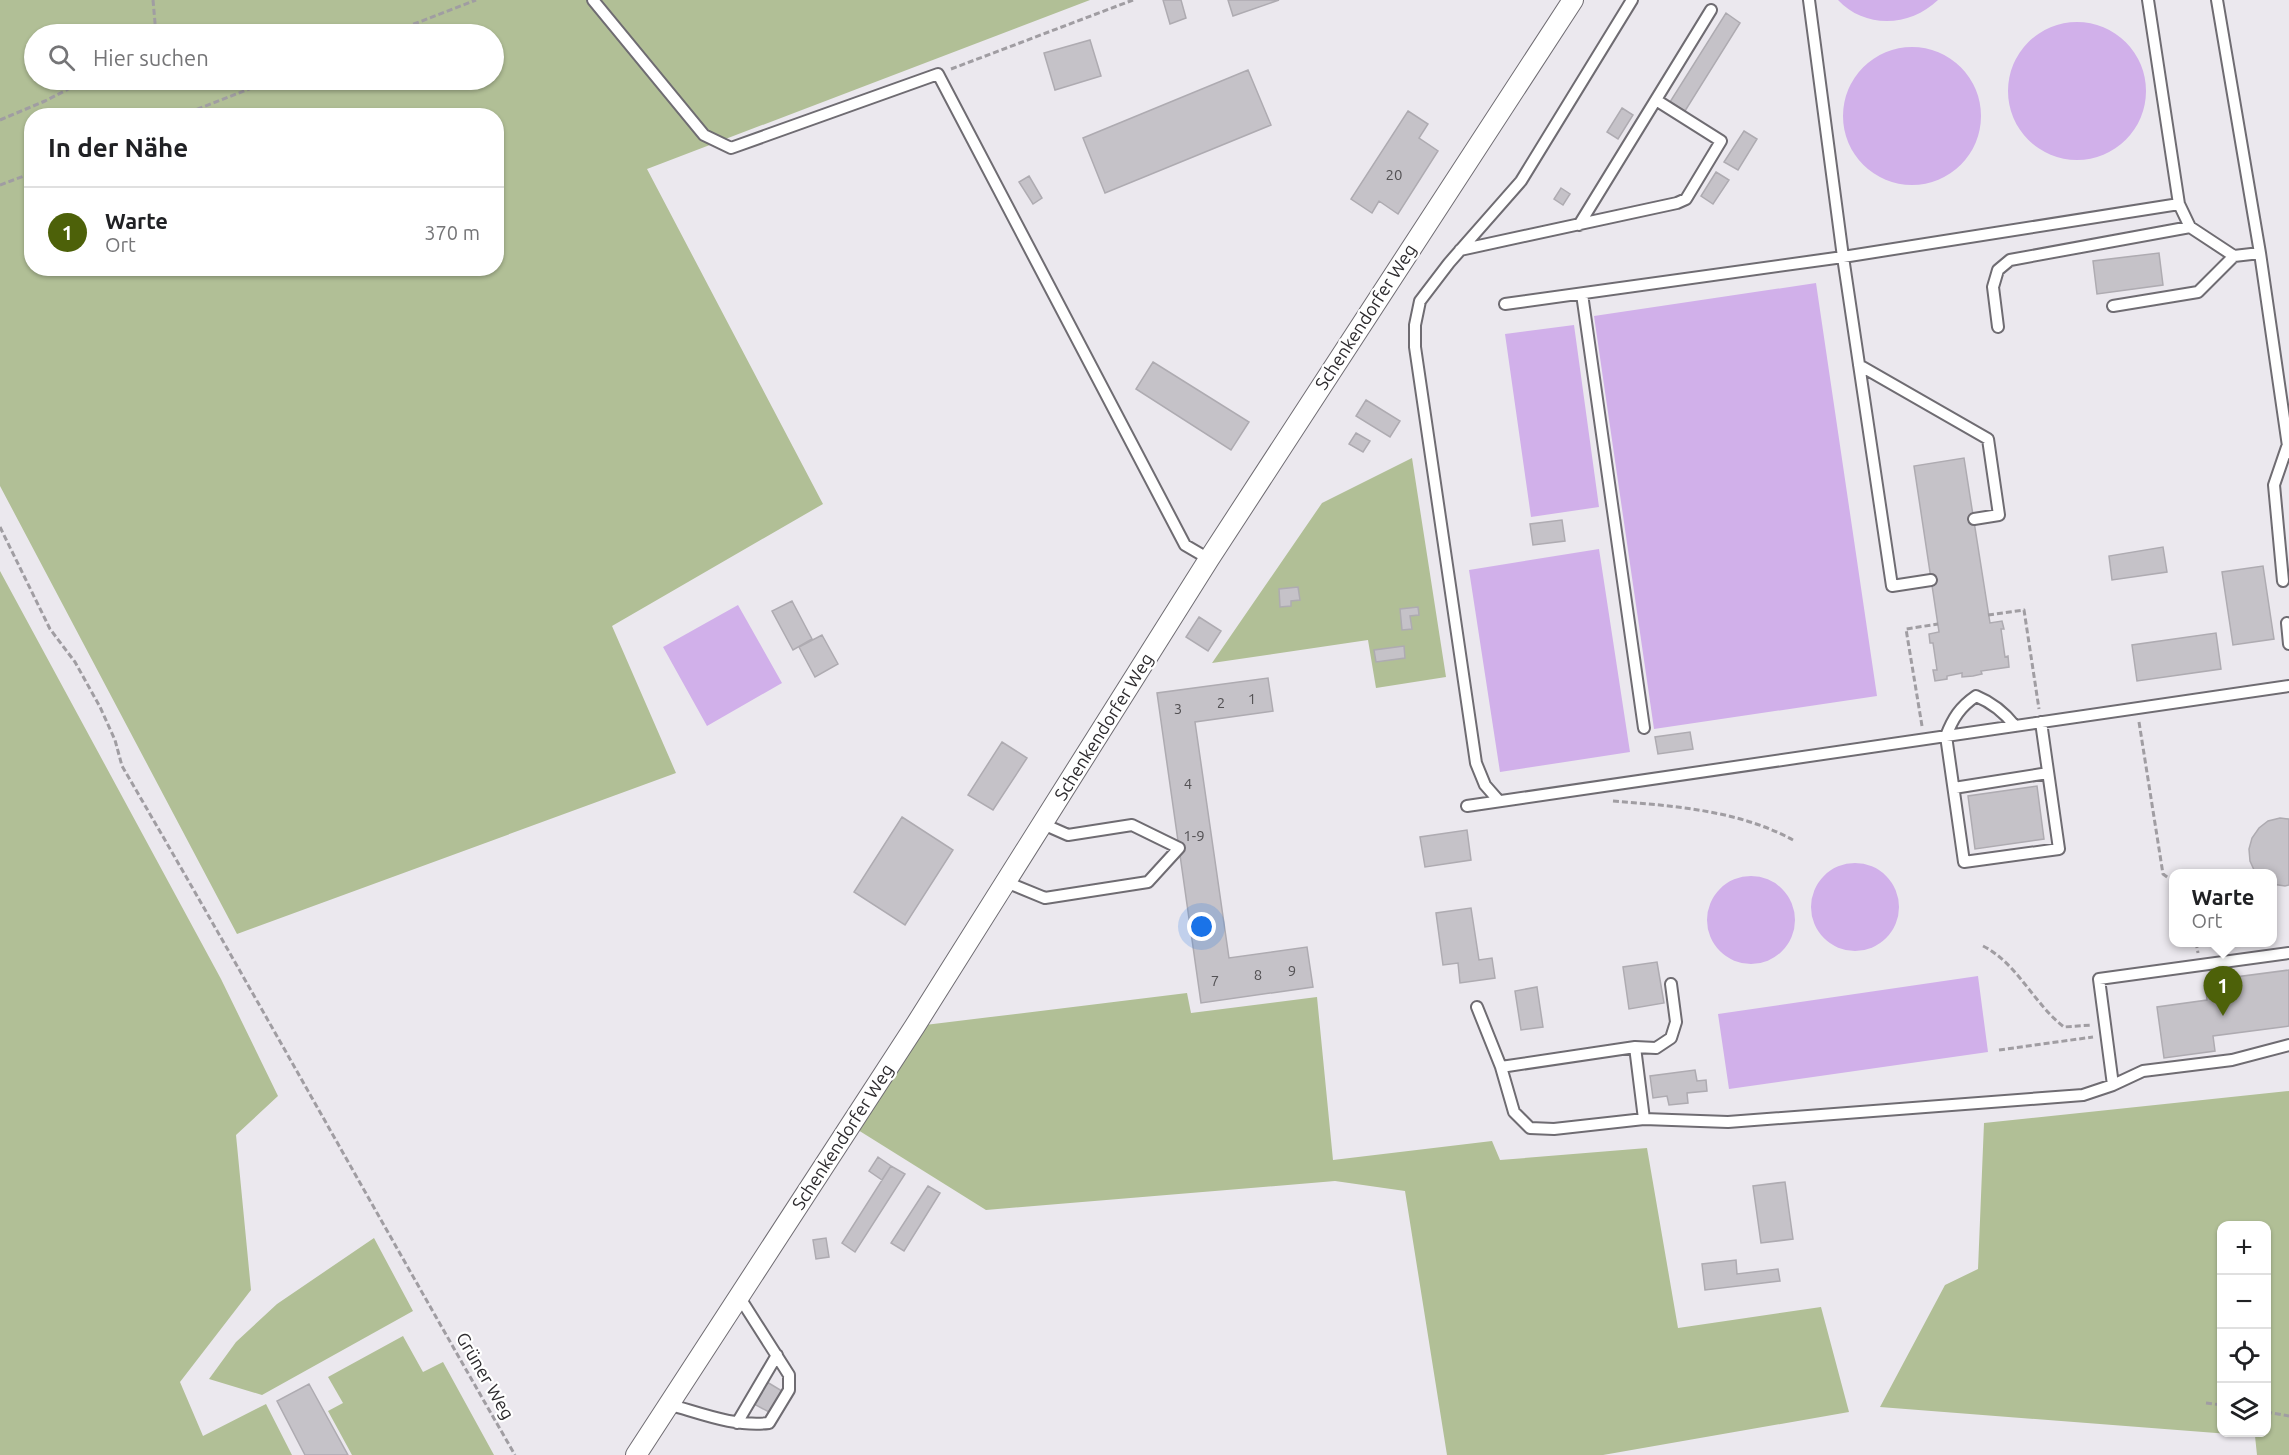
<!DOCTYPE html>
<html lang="de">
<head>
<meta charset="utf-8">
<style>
	:root { --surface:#fff; --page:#f2f2f2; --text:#202124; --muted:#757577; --line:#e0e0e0; --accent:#4d6109 }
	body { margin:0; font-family:Ubuntu,sans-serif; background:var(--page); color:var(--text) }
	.controls { position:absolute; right:18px; bottom:18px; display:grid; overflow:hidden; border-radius:12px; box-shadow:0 2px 4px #0004 }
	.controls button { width:54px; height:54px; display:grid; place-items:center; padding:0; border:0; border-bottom:2px solid var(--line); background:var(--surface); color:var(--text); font:30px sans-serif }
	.you { position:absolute; left:1202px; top:927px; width:21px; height:21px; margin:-15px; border:4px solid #fff; border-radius:50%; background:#1a73e8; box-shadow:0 0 0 9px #1a73e833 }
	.badge { display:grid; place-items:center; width:39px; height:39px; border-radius:50%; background:var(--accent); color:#fff; font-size:20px; font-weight:700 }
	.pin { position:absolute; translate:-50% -50px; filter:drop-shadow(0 2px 3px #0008) }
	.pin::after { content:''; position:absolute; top:32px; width:21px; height:18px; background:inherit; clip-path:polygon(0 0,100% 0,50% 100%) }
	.popup { position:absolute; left:2169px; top:869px; width:108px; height:78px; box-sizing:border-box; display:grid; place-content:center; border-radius:12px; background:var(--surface); filter:drop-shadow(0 2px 4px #0005); font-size:20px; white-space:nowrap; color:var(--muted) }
	.popup b { font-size:22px; color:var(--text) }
	.popup::after { content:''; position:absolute; left:50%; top:100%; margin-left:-12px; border:12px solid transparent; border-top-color:var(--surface) }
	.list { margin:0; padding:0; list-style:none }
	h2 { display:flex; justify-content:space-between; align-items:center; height:78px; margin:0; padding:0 24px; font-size:26px }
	h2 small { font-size:20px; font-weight:400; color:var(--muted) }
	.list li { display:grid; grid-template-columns:39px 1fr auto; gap:18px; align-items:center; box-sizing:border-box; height:90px; padding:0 24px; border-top:2px solid var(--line) }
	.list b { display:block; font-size:22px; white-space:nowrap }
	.list p { margin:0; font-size:20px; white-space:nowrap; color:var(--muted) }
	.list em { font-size:20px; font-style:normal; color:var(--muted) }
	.icon { flex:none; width:33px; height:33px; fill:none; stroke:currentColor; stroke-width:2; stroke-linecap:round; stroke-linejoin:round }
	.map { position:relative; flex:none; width:2289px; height:1455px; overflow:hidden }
	.search { position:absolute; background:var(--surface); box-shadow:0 2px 4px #0004; left:24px; top:24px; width:480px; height:66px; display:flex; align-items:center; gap:15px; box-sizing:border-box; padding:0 21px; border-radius:33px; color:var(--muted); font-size:22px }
	.panel { position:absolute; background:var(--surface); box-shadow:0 2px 4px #0004; left:24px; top:108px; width:480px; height:168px; border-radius:24px }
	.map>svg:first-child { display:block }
	.green { fill:#b1bf96; fill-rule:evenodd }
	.water { fill:#d1b0ea }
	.building { fill:#c5c2c8; stroke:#aeabb1; stroke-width:1.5 }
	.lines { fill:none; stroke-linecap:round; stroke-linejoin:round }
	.lane-casing { stroke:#6f6c72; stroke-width:14 }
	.street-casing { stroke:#6f6c72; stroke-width:22 }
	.path { stroke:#a09da2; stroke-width:3; stroke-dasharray:6 3; stroke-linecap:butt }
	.lane { stroke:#fff; stroke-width:10 }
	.street { stroke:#fff; stroke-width:20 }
	.labels { text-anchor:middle; stroke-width:4.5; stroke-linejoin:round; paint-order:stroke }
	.number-label { font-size:15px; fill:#535154 }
	.street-label { font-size:18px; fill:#2d2b2e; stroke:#fff }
</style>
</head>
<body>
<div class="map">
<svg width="2289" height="1455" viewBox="0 0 2289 1455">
	<rect width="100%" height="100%" fill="#ebe8ee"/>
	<path class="green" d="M 0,0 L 1090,0 L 647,169 L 823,504 L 612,626 L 676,773 L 237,934 L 0,486 ZM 34,34 L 494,34 L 494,80 L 34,80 ZM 32,116 L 496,116 L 496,268 L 32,268 Z
		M 1412,458 L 1446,677 L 1376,688 L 1368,640 L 1212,663 L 1322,503 Z
		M 0,571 L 221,979 L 278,1096 L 236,1135 L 251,1290 L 180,1382 L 203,1436 L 266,1404 L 292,1455 L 0,1455 Z
		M 1187,993 L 1191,1013 L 1317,997 L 1333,1160 L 1492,1141 L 1500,1160 L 1647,1148 L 1678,1328 L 1821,1307 L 1849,1412 L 1603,1455 L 1447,1455 L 1405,1191 L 1335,1181 L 986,1210 L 858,1130 L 925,1025 Z
		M 2289,1091 L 2289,1455 L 2257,1455 L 2255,1436 L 1880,1407 L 1945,1285 L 1978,1269 L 1984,1123 ZM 2222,1226 L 2266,1226 L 2266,1432 L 2222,1432 Z
		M 374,1238 L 413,1311 L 262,1395 L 209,1379 L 236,1342 L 277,1304 Z
		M 403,1336 L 423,1372 L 443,1362 L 494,1455 L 352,1455 L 328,1411 L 343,1403 L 328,1377 Z"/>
	<path class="water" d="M 1838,0 L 1938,0 C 1910,27 1865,29 1838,0 Z
		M2008 91a69 69 0 1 1 138 0a69 69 0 1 1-138 0Z
		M1843 116a69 69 0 1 1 138 0a69 69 0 1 1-138 0Z
		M 1816,283 L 1877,696 L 1654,729 L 1594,316 Z
		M 1574,325 L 1599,507 L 1531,517 L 1505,334 Z
		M 1599,549 L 1630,752 L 1500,772 L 1469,570 Z
		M 738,605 L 782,683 L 707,726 L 663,647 Z
		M1811 907a44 44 0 1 1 88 0a44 44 0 1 1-88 0Z
		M1707 920a44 44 0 1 1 88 0a44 44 0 1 1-88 0Z
		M 1978,976 L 1988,1052 L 1729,1089 L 1718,1014 Z"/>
	<path class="building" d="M 1163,0 L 1181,0 L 1186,18 L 1170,24 Z
		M 1228,0 L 1279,0 L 1233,16 Z
		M 1726,13 L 1740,23 L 1685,111 L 1670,102 Z
		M 1090,40 L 1101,76 L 1055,90 L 1044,53 Z
		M 1248,70 L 1271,125 L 1105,193 L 1083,138 Z
		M 1622,108 L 1633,115 L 1618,139 L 1607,132 Z
		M 1408,111 L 1428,124 L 1419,138 L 1438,151 L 1398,214 L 1379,201 L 1372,213 L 1351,199 Z
		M 1744,131 L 1757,139 L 1738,170 L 1724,162 Z
		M 1716,172 L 1729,180 L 1713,204 L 1701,196 Z
		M 1029,176 L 1042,198 L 1033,204 L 1019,182 Z
		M 1561,188 L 1570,194 L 1563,205 L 1554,199 Z
		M 2159,253 L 2163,285 L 2097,294 L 2093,261 Z
		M 1153,362 L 1249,422 L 1231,450 L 1136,389 Z
		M 1366,400 L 1400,421 L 1390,437 L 1356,416 Z
		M 1356,433 L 1370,441 L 1363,452 L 1349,444 Z
		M 1964,458 L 1990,623 L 2002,621 L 2004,629 L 2001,629 L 2005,657 L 2008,656 L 2009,667 L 1981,671 L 1982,674 L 1973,676 L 1962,677 L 1962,673 L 1947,676 L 1947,679 L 1935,681 L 1933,670 L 1937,670 L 1933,643 L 1930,643 L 1929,634 L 1939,632 L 1914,466 Z
		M 1562,520 L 1565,541 L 1533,545 L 1530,524 Z
		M 2163,547 L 2167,572 L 2112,580 L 2109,556 Z
		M 2263,566 L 2274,639 L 2233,645 L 2222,572 Z
		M 1298,587 L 1300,600 L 1291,601 L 1291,606 L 1280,607 L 1279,589 Z
		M 792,601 L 812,639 L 793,650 L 772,611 Z
		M 1418,607 L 1419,615 L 1410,616 L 1412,629 L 1402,630 L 1400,609 Z
		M 1199,617 L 1221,631 L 1208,651 L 1186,637 Z
		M 2216,633 L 2221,669 L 2137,681 L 2132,645 Z
		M 822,635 L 838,664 L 815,677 L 799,647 Z
		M 1404,646 L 1405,658 L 1376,662 L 1374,650 Z
		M 1268,678 L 1273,711 L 1195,722 L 1229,958 L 1307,947 L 1313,987 L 1201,1003 L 1157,693 Z
		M 1690,732 L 1693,749 L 1658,754 L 1655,737 Z
		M 1002,742 L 1027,758 L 993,810 L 968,795 Z
		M 2037,786 L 2044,839 L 1975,849 L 1968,796 Z
		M 902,817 L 953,850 L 905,925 L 854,892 Z
		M 2280,818 L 2289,819 L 2289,885 L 2285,886 L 2272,884 L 2272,874 L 2255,872 L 2250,861 L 2249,849 L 2252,838 L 2259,828 L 2268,821 Z
		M 1467,830 L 1471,860 L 1425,867 L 1420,837 Z
		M 1471,908 L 1479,960 L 1492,958 L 1495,978 L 1460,983 L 1458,963 L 1443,965 L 1436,913 Z
		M 1657,962 L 1664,1003 L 1629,1009 L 1623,967 Z
		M 2289,970 L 2289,1026 L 2213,1036 L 2215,1051 L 2164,1058 L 2157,1007 L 2207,1000 L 2205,981 Z
		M 1537,987 L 1543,1027 L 1521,1030 L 1515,991 Z
		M 1695,1070 L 1697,1081 L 1706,1080 L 1707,1091 L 1687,1093 L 1688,1103 L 1669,1105 L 1667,1096 L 1653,1098 L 1650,1076 Z
		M 878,1157 L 891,1166 L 882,1180 L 869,1171 Z
		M 891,1166 L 905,1174 L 855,1252 L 842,1243 Z
		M 1785,1182 L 1793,1239 L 1761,1243 L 1753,1186 Z
		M 928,1186 L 940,1193 L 904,1251 L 891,1243 Z
		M 826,1238 L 829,1257 L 816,1259 L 813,1240 Z
		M 1736,1260 L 1737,1274 L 1778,1269 L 1780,1281 L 1705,1290 L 1702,1264 Z
		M 767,1382 L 782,1391 L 769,1412 L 754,1404 Z
		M 309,1384 L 348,1455 L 305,1455 L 277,1401 Z"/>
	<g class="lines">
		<defs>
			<path id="lane" d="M 593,0 L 704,135 L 731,148 L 938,74 L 1185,545 L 1209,559
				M 1809,0 L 1843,257 L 1892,586 L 1931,580
				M 2148,0 L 2179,204 L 2190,227 L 2234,256 L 2260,253
				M 2217,0 L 2260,253 L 2289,453
				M 1579,225 L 1711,10
				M 1460,250 L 1677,203 L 1686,199 L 1721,141 L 1656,100
				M 1582,294 L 1644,728
				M 1505,304 L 1843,257 L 2179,204
				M 2113,306 L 2198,292 L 2234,256
				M 1998,327 L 1993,287 L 1998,270 L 2010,260 L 2190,227
				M 1859,365 L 1988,439 L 1999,515 L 1974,519
				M 2283,581 L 2274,485 L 2287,447
				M 2287,623 L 2289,644
				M 2015,726 C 2004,712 1993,703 1976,696 C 1960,707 1953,718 1946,736 L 1964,862 L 2059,849 L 2041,722
				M 1954,788 L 2048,773
				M 1499,801 L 1485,785 L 1476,763 L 1415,347 L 1415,325 L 1420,301 L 1449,263 L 1521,181 L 1632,0
				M 1467,806 L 2289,686
				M 1006,882 L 1045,898 L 1148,882 L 1179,848 L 1132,825 L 1068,835 L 1043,824
				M 1477,1007 L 1501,1067 L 1514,1112 L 1530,1128 L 1554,1129 L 1644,1119 L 1728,1122 L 2083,1095 L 2113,1085 L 2143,1071 L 2232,1060 L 2289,1045
				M 1635,1047 L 1656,1048 L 1671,1038 L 1676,1022 L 1671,984
				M 1501,1067 L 1635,1047 L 1644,1119
				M 2113,1085 L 2099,979 L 2289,953
				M 671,1405 C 703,1414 735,1427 769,1423 L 789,1390 L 789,1375 L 740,1298
				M 737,1423 L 777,1355"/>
			<path id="street" d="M 636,1455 L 915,1026 L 1209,559 L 1573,0"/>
		</defs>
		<use href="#lane" class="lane-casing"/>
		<use href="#street" class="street-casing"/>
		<path class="path" d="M 153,0 L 156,34
			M 388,34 L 476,0
			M 951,69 L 1133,0
			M 180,116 L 272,80
			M 0,120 L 45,101 L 86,80
			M 0,185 L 32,173
			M 0,527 L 50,629 L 75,662 L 100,707 L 115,740 L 122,766 C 255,994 383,1226 515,1455
			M 1988,615 L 2024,610 L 2039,709
			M 2139,722 L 2163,874 L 2174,882
			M 1922,726 L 1906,629 L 1938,624
			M 1613,801 C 1674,806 1738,810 1793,840
			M 2196,942 L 2198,953
			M 1983,946 C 2017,963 2034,1004 2064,1027 L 2092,1025
			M 1999,1050 L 2093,1037
			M 2206,1403 L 2222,1405
			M 2266,1412 L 2289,1416"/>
		<use href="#lane" class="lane"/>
		<use href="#street" class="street"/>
	</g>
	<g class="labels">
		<g class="number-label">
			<text x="1394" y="180">20</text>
			<text x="1252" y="704">1</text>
			<text x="1221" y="708">2</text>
			<text x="1178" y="714">3</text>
			<text x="1188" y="789">4</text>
			<text x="1194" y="841">1-9</text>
			<text x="1292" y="976">9</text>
			<text x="1258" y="980">8</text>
			<text x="1215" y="986">7</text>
		</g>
		<g class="street-label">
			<text transform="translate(1366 317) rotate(-57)" y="6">Schenkendorfer Weg</text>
			<text transform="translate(1104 727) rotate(-58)" y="6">Schenkendorfer Weg</text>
			<text transform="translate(843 1137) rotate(-57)" y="6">Schenkendorfer Weg</text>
			<text transform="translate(485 1376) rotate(60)" y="6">Grüner Weg</text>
		</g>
	</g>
</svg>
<div class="controls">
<button>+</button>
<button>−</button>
<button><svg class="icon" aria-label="locate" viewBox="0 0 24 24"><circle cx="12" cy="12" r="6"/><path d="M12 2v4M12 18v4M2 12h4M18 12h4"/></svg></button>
<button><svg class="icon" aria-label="layers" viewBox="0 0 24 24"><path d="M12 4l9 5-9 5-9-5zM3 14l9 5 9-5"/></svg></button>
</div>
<div class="you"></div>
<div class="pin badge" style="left:2223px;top:1016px">1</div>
<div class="popup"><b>Warte</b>Ort</div>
<div class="search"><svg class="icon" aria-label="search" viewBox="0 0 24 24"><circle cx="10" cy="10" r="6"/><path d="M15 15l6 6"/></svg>Hier suchen</div>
<section class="panel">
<h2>In der Nähe<small></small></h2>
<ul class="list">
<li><span class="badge">1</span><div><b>Warte</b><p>Ort</p></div><em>370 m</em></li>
</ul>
</section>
</div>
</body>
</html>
